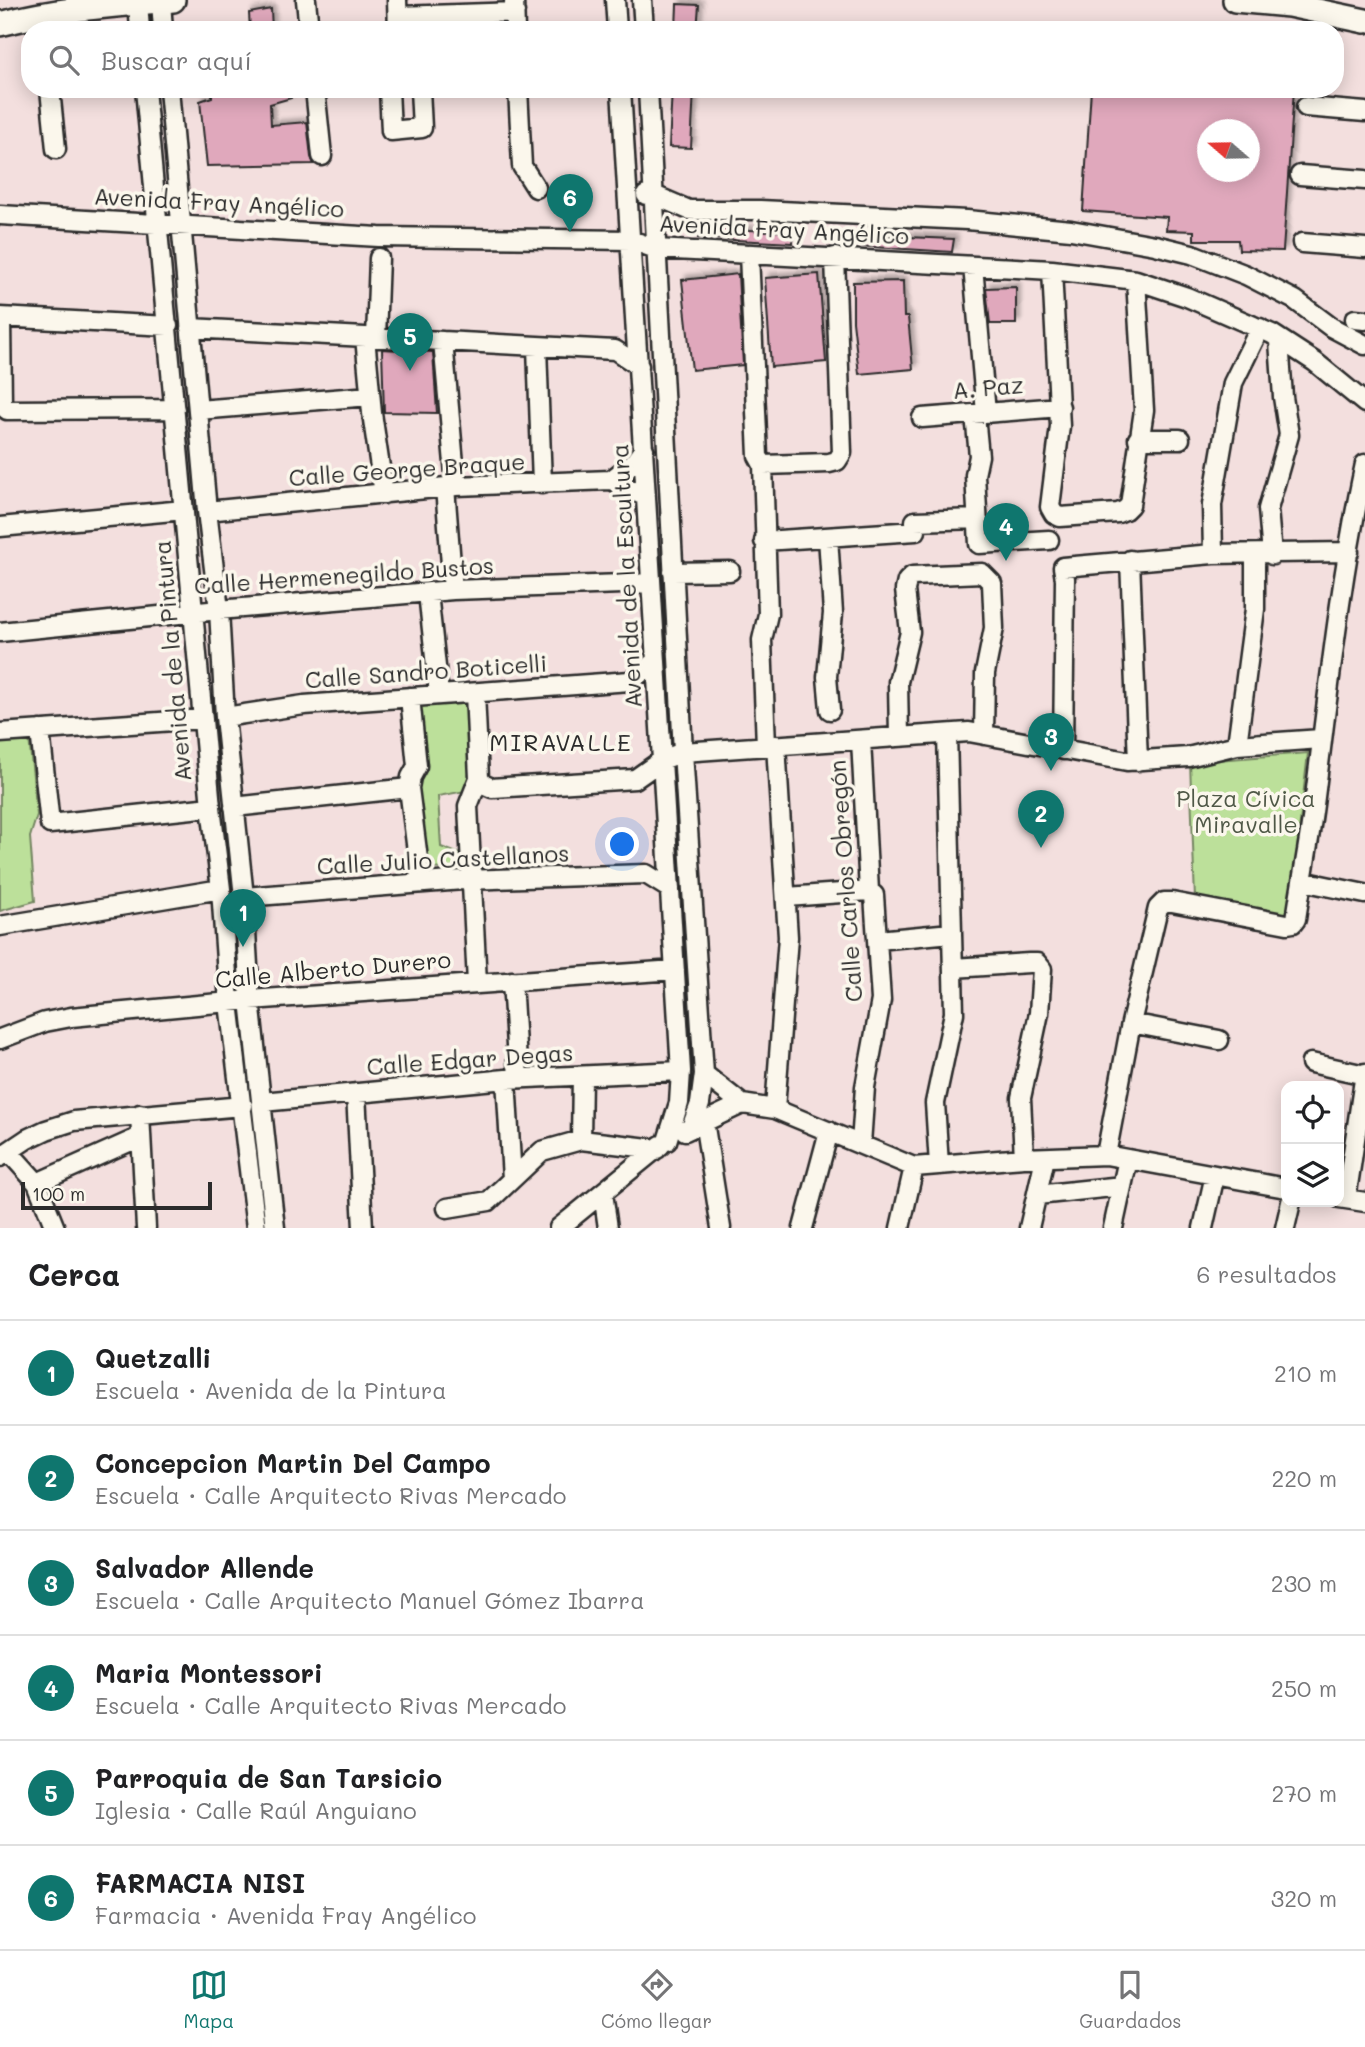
<!DOCTYPE html>
<html lang="es">
<head>
<meta charset="utf-8">
<style>
	:root { --surface:#fff; --page:#f2f2f2; --text:#202124; --muted:#757577; --line:#e0e0e0; --accent:#0f766e }
	body { margin:0; font-family:Mali,sans-serif; background:var(--page); color:var(--text) }
	.controls { position:absolute; right:21px; bottom:21px; display:grid; overflow:hidden; border-radius:14px; box-shadow:0 4px 18px #0003 }
	.controls button { width:63px; height:63px; display:grid; place-items:center; padding:0; border:0; border-bottom:2px solid var(--line); background:var(--surface); color:var(--text); font:35px sans-serif }
	.compass { position:absolute; left:1197px; top:119px; width:63px; height:63px; border-radius:50%; background:var(--surface); box-shadow:0 4px 18px #0003; rotate:290deg }
	.scale { position:absolute; left:21px; bottom:18px; width:191px; box-sizing:border-box; padding-left:7px; border:4px solid #2b2b2b; border-top:0; font-size:19px; line-height:24px; white-space:nowrap; color:#2b2b2b; -webkit-text-stroke:5px #fbf7ec; paint-order:stroke }
	.you { position:absolute; left:623px; top:845px; width:24px; height:24px; margin:-18px; border:5px solid #fff; border-radius:50%; background:#1a73e8; box-shadow:0 0 0 10px #1a73e833 }
	.badge { display:grid; place-items:center; width:46px; height:46px; border-radius:50%; background:var(--accent); color:#fff; font-size:23px; font-weight:700 }
	.pin { position:absolute; translate:-50% -58px; filter:drop-shadow(0 2px 4px #0008) }
	.pin::after { content:''; position:absolute; top:37px; width:24px; height:21px; background:inherit; clip-path:polygon(0 0,100% 0,50% 100%) }
	.list { margin:0; padding:0; list-style:none }
	h2 { display:flex; justify-content:space-between; align-items:center; height:91px; margin:0; padding:0 28px; font-size:30px }
	h2 small { font-size:23px; font-weight:400; color:var(--muted) }
	.list li { display:grid; grid-template-columns:46px 1fr auto; gap:21px; align-items:center; box-sizing:border-box; height:105px; padding:0 28px; border-top:2px solid var(--line) }
	.list b { display:block; font-size:26px; white-space:nowrap }
	.list p { margin:0; font-size:23px; white-space:nowrap; color:var(--muted) }
	.list em { font-size:23px; font-style:normal; color:var(--muted) }
	.icon { flex:none; width:38px; height:38px; fill:none; stroke:currentColor; stroke-width:2; stroke-linecap:round; stroke-linejoin:round }
	.map { position:relative; flex:none; width:1365px; height:1228px; overflow:hidden }
	.search { position:absolute; background:var(--surface); box-shadow:0 4px 18px #0003; left:21px; right:21px; top:21px; height:77px; display:flex; align-items:center; gap:18px; box-sizing:border-box; padding:0 24px; border-radius:28px; color:var(--muted); font-size:26px }
	.sheet { height:721px; background:var(--surface) }
	nav { display:flex; justify-content:space-around; align-items:center; box-sizing:border-box; height:98px; border-top:2px solid var(--line); background:var(--surface); font-size:19px; color:var(--muted) }
	nav a { display:grid; justify-items:center; gap:4px }
	nav .on { color:var(--accent) }
	.map>svg:first-child { display:block }
	.green { fill:#bce09a; stroke:#748662; stroke-width:2 }
	.building { fill:#e0a8bc; stroke:#2b2b2b; stroke-width:2; fill-rule:evenodd; filter:url(#shadow) }
	.lines { fill:none; stroke-linecap:round; stroke-linejoin:round }
	.minor-casing { stroke:#2b2b2b; stroke-width:23 }
	.major-casing { stroke:#2b2b2b; stroke-width:28 }
	.minor { stroke:#fbf7ec; stroke-width:18 }
	.major { stroke:#fbf7ec; stroke-width:23 }
	.labels { text-anchor:middle; stroke-width:7; stroke-linejoin:round; paint-order:stroke }
	.street-label { font-size:23px; fill:#2b2b2b; stroke:#fbf7ec }
	.park-label { font-size:23px; fill:#4f5847; stroke:#fbf7ec }
	.neighbourhood-label { font-size:24px; letter-spacing:2px; fill:#2b2b2b; stroke:#fbf7ec }
</style>
</head>
<body>
<div class="map">
<svg width="1365" height="1228" viewBox="0 0 1365 1228">
	<defs>
		<filter id="shadow"><feDropShadow dx="4" dy="-4" stdDeviation="2" flood-color="#0004"/></filter>
	</defs>
	<rect width="100%" height="100%" fill="#f3dfde"/>
	<filter id="ink" filterUnits="userSpaceOnUse"><feTurbulence type="fractalNoise" baseFrequency=".0143" numOctaves="2"/><feDisplacementMap in="SourceGraphic" scale="14" xChannelSelector="R" yChannelSelector="G"/><feConvolveMatrix kernelMatrix="1 2 1 2 8 2 1 2 1" color-interpolation-filters="sRGB"/></filter>
	<g filter="url(#ink)">
		<path class="green" d="M 468,695 L 471,790 L 438,796 L 441,847 L 460,854 L 461,868 L 422,869 L 413,778 L 414,698 Z
			M 29,738 L 37,815 L 30,837 L 35,901 L 0,911 L 0,741 Z
			M 1308,753 L 1289,919 L 1195,900 L 1190,762 Z"/>
		<path class="building" d="M 677,4 L 699,5 L 697,30 L 676,30 Z
			M 271,9 L 272,30 L 250,30 L 249,13 Z
			M 212,89 L 291,89 L 291,98 L 270,104 L 271,125 L 307,122 L 311,157 L 314,164 L 207,166 L 200,101 L 212,97 Z
			M 672,89 L 694,89 L 691,148 L 669,147 Z
			M 1091,89 L 1294,89 L 1283,251 L 1239,250 L 1238,240 L 1194,240 L 1194,231 L 1166,230 L 1167,217 L 1083,211 ZM 1208,130 L 1250,130 L 1250,172 L 1208,172 Z
			M 699,228 L 793,232 L 792,243 L 698,238 Z
			M 858,235 L 954,239 L 952,252 L 858,246 Z
			M 738,274 L 743,365 L 692,370 L 682,280 Z
			M 819,274 L 826,362 L 771,367 L 765,278 Z
			M 903,281 L 904,317 L 908,317 L 913,369 L 859,374 L 853,321 L 853,282 Z
			M 1016,287 L 1016,324 L 990,324 L 986,288 Z
			M 382,349 L 433,352 L 437,413 L 384,412 Z"/>
		<g class="lines">
			<defs>
				<path id="minor" d="M 306,0 L 309,30
					M 397,0 L 398,30
					M 514,0 L 515,30
					M 615,0 L 617,30
					M 642,0 L 644,30
					M 161,1 L 163,30
					M 138,2 L 140,30
					M 398,16 L 515,12
					M 50,89 L 56,149
					M 145,89 L 211,807 L 221,889 L 229,1003 L 256,1228
					M 169,89 L 207,511 L 219,610 L 225,717 L 244,897 L 250,1000 L 275,1228
					M 315,89 L 322,156
					M 389,89 L 391,131 L 422,128 L 420,89
					M 518,89 L 522,166 L 536,188
					M 621,89 L 681,1071 L 679,1103 L 667,1141
					M 648,89 L 683,752 L 704,1074 L 700,1104 L 691,1128
					M 1306,107 L 1365,112
					M 1300,175 L 1365,180
					M 646,195 L 654,195 L 689,210 L 760,210 L 967,220 L 1071,230 L 1155,245 L 1192,254 L 1246,275 L 1295,300 L 1331,327 L 1365,345
					M 0,215 L 379,237 L 631,240 L 656,249 L 1052,270 L 1136,280 L 1187,297 L 1272,334 L 1315,362 L 1365,403
					M 1302,243 L 1365,248
					M 749,254 L 758,456 L 763,465 L 768,614 L 762,640 L 766,746
					M 973,266 L 986,413
					M 1052,270 L 1060,426 L 1050,507 L 1054,514 L 1060,517 L 1118,513 L 1125,510 L 1130,505 L 1144,410 L 1136,280
					M 0,317 L 168,326
					M 1,318 L 2,405 L 7,410 L 175,409
					M 1355,319 L 1365,320
					M 190,328 L 615,350 L 639,366
					M 365,337 L 372,413 L 384,494
					M 376,338 L 379,258
					M 443,341 L 456,486
					M 537,347 L 542,484
					M 198,410 L 370,396
					M 975,415 L 979,456 L 975,475 L 979,544 L 1049,540
					M 922,418 L 1060,407
					M 1138,439 L 1180,439
					M 763,465 L 829,463 L 837,461 L 842,453 L 835,257
					M 611,480 L 646,497
					M 445,487 L 453,590
					M 207,511 L 456,486 L 611,480 L 634,462 L 644,449
					M 0,527 L 184,510
					M 828,537 L 833,613 L 827,677 L 830,710
					M 764,541 L 916,531 L 915,521 L 978,519
					M 1213,554 L 1212,505 L 1233,383 L 1260,328
					M 1272,555 L 1268,509 L 1289,435 L 1283,397 L 1279,341
					M 1130,560 L 1138,761
					M 673,572 L 730,571
					M 428,593 L 439,694
					M 0,632 L 219,610 L 453,590 L 651,583
					M 475,693 L 479,778 L 483,784 L 492,788 L 635,779 L 662,760 L 683,752 L 969,732 L 1127,761 L 1188,757 L 1237,745 L 1321,739
					M 410,697 L 417,766 L 411,777 L 409,788 L 421,883
					M 225,717 L 304,705 L 630,681 L 656,661
					M 40,730 L 50,824 L 211,807
					M 0,733 L 203,719
					M 899,737 L 898,682 L 910,632 L 905,590 L 907,581 L 912,576 L 982,573 L 992,583 L 994,628 L 985,673 L 984,735
					M 1237,745 L 1255,609 L 1255,554
					M 1063,750 L 1065,579 L 1063,567 L 1213,554 L 1349,552
					M 234,807 L 409,788
					M 1302,881 L 1365,894
					M 244,897 L 463,880 L 646,874 L 670,889
					M 787,897 L 869,891
					M 0,926 L 221,889
					M 878,940 L 951,933
					M 953,968 L 1029,963 L 1037,963 L 1042,969 L 1039,1013 L 1021,1098 L 1024,1158
					M 512,981 L 518,1078
					M 477,983 L 468,806 L 479,778
					M 1131,1023 L 1219,1040
					M 0,1039 L 45,1022 L 71,1017 L 250,1000 L 675,970
					M 1311,1063 L 1365,1075
					M 704,1074 L 742,1104 L 775,1109 L 914,1167 L 1024,1158 L 1106,1155 L 1286,1188
					M 506,1079 L 512,1179
					M 356,1093 L 363,1228
					M 262,1102 L 506,1079 L 681,1071
					M 775,1109 L 788,937 L 776,745
					M 140,1114 L 146,1228
					M 704,1121 L 721,1228
					M 685,1131 L 742,1104
					M 581,1140 L 582,1076
					M 861,1144 L 865,1087 L 881,1000 L 874,895 L 869,891 L 861,740
					M 9,1152 L 37,1183 L 55,1228
					M 1106,1155 L 1131,1023 L 1158,908 L 1164,902 L 1172,902 L 1287,924 L 1293,923 L 1296,919 C 1302,878 1310,838 1315,797 C 1329,686 1341,574 1365,464
					M 0,1157 L 27,1139 L 46,1130 L 74,1121 L 243,1106
					M 939,1165 L 935,1103 L 954,1013 L 947,734
					M 37,1183 L 140,1137
					M 603,1193 L 608,1228
					M 1037,1195 L 1122,1186
					M 1339,1198 L 1365,1202
					M 1346,1199 L 1365,1073
					M 447,1208 L 489,1201 L 542,1151 L 581,1140 L 657,1149
					M 559,1228 L 661,1145
					M 803,1228 L 829,1131
					M 900,1228 L 914,1167
					M 1029,1228 L 1045,1158
					M 1113,1228 L 1128,1159
					M 1203,1228 L 1215,1175
					M 1285,1228 L 1291,1202"/>
				<path id="major" d="M 1235,0 L 1289,5 L 1365,21
					M 0,24 C 57,9 114,5 173,0"/>
			</defs>
			<use href="#minor" class="minor-casing"/>
			<use href="#major" class="major-casing"/>
			<use href="#minor" class="minor"/>
			<use href="#major" class="major"/>
		</g>
	</g>
	<g class="labels">
		<g class="street-label">
			<text transform="translate(219 203) rotate(3)" y="8">Avenida Fray Angélico</text>
			<text transform="translate(784 230) rotate(3)" y="8">Avenida Fray Angélico</text>
			<text transform="translate(988 388) rotate(-5)" y="8">A. Paz</text>
			<text transform="translate(407 470) rotate(-4)" y="8">Calle George Braque</text>
			<text transform="translate(344 576) rotate(-4)" y="8">Calle Hermenegildo Bustos</text>
			<text transform="translate(627 576) rotate(-93)" y="8">Avenida de la Escultura</text>
			<text transform="translate(173 661) rotate(-95)" y="8">Avenida de la Pintura</text>
			<text transform="translate(426 672) rotate(-4)" y="8">Calle Sandro Boticelli</text>
			<text transform="translate(443 860) rotate(-3)" y="8">Calle Julio Castellanos</text>
			<text transform="translate(846 881) rotate(-94)" y="8">Calle Carlos Obregón</text>
			<text transform="translate(333 970) rotate(-5)" y="8">Calle Alberto Durero</text>
			<text transform="translate(470 1060) rotate(-4)" y="8">Calle Edgar Degas</text>
		</g>
		<g class="park-label">
			<text x="1246" y="807">Plaza Cívica<tspan x="1246" dy="26">Miravalle</tspan></text>
		</g>
		<g class="neighbourhood-label">
			<text x="561" y="751">MIRAVALLE</text>
		</g>
	</g>
</svg>
<div class="controls">
<button><svg class="icon" aria-label="locate" viewBox="0 0 24 24"><circle cx="12" cy="12" r="6"/><path d="M12 2v4M12 18v4M2 12h4M18 12h4"/></svg></button>
<button><svg class="icon" aria-label="layers" viewBox="0 0 24 24"><path d="M12 4l9 5-9 5-9-5zM3 14l9 5 9-5"/></svg></button>
</div>
<svg class="compass" viewBox="-18 -18 36 36"><path d="M0-13l5 13h-10z" fill="#e53935"/><path d="M0 13l5-13h-10z" fill="#757577"/></svg>
<div class="scale">100 m</div>
<div class="you"></div>
<div class="pin badge" style="left:243px;top:947px">1</div>
<div class="pin badge" style="left:1041px;top:848px">2</div>
<div class="pin badge" style="left:1051px;top:771px">3</div>
<div class="pin badge" style="left:1006px;top:561px">4</div>
<div class="pin badge" style="left:410px;top:371px">5</div>
<div class="pin badge" style="left:570px;top:232px">6</div>
<div class="search"><svg class="icon" aria-label="search" viewBox="0 0 24 24"><circle cx="10" cy="10" r="6"/><path d="M15 15l6 6"/></svg>Buscar aquí</div>
</div>
<section class="sheet">
<h2>Cerca<small>6 resultados</small></h2>
<ul class="list">
<li><span class="badge">1</span><div><b>Quetzalli</b><p>Escuela · Avenida de la Pintura</p></div><em>210 m</em></li>
<li><span class="badge">2</span><div><b>Concepcion Martin Del Campo</b><p>Escuela · Calle Arquitecto Rivas Mercado</p></div><em>220 m</em></li>
<li><span class="badge">3</span><div><b>Salvador Allende</b><p>Escuela · Calle Arquitecto Manuel Gómez Ibarra</p></div><em>230 m</em></li>
<li><span class="badge">4</span><div><b>Maria Montessori</b><p>Escuela · Calle Arquitecto Rivas Mercado</p></div><em>250 m</em></li>
<li><span class="badge">5</span><div><b>Parroquia de San Tarsicio</b><p>Iglesia · Calle Raúl Anguiano</p></div><em>270 m</em></li>
<li><span class="badge">6</span><div><b>FARMACIA NISI</b><p>Farmacia · Avenida Fray Angélico</p></div><em>320 m</em></li>
</ul>
</section>
<nav>
<a class="on"><svg class="icon" aria-label="map" viewBox="0 0 24 24"><path d="M3 6l6-2 6 2 6-2v14l-6 2-6-2-6 2zM9 4v14M15 6v14"/></svg>Mapa</a>
<a><svg class="icon" aria-label="directions" viewBox="0 0 24 24"><path d="M12 3l9 9-9 9-9-9zM9 14v-3h6M13 9l2 2-2 2"/></svg>Cómo llegar</a>
<a><svg class="icon" aria-label="saved" viewBox="0 0 24 24"><path d="M7 4h10v16l-5-4-5 4z"/></svg>Guardados</a>
</nav>
</body>
</html>
